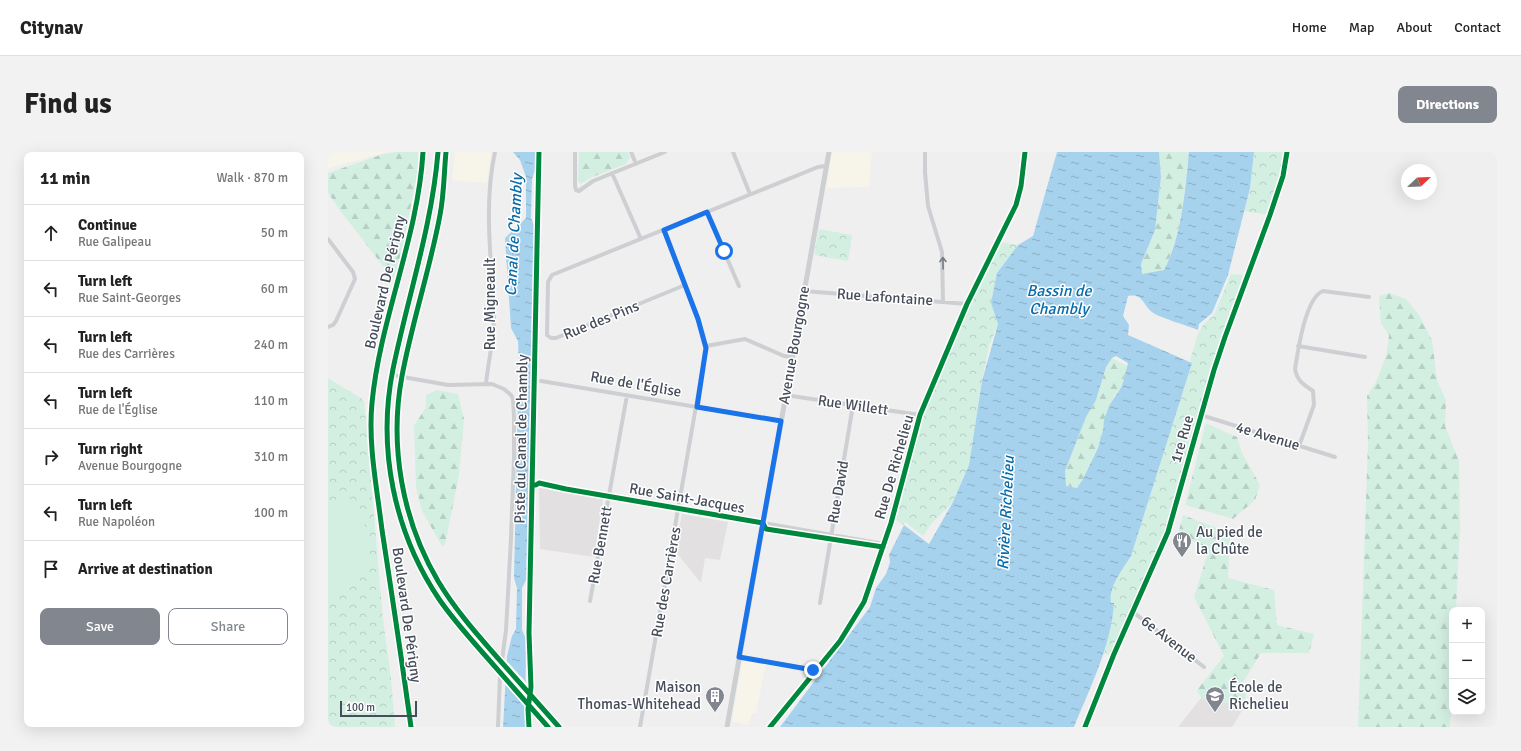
<!DOCTYPE html>
<html lang="en">
<head>
<meta charset="utf-8">
<style>
	:root { --surface:#fff; --page:#f2f2f2; --text:#222; --muted:#767676; --line:#e0e0e0; --accent:#82868f }
	body { margin:0; font-family:Signika,sans-serif; background:var(--page); color:var(--text) }
	.controls { position:absolute; right:12px; bottom:12px; display:grid; overflow:hidden; border-radius:8px; box-shadow:0 4px 16px #0002 }
	.controls button { width:36px; height:36px; display:grid; place-items:center; padding:0; border:0; border-bottom:1px solid var(--line); background:var(--surface); color:var(--text); font:20px sans-serif }
	.compass { position:absolute; left:1073px; top:12px; width:36px; height:36px; border-radius:50%; background:var(--surface); box-shadow:0 4px 16px #0002; rotate:67deg }
	.scale { position:absolute; left:12px; bottom:10px; width:77px; box-sizing:border-box; padding-left:4px; border:2px solid #464d5b; border-top:0; font-size:11px; line-height:14px; white-space:nowrap; color:#464d5b; -webkit-text-stroke:3px #fff; paint-order:stroke }
	.stop { position:absolute; width:12px; height:12px; margin:-9px; border:3px solid #1a73e8; border-radius:50%; background:#fff }
	.stop.end { background:#1a73e8; border-color:#fff; box-shadow:0 1px 4px #0008 }
	.list { margin:0; padding:0; list-style:none }
	h2 { display:flex; justify-content:space-between; align-items:center; height:52px; margin:0; padding:0 16px; font-size:17px }
	h2 small { font-size:13px; font-weight:400; color:var(--muted) }
	.list li { display:grid; grid-template-columns:26px 1fr auto; gap:12px; align-items:center; box-sizing:border-box; height:56px; padding:0 16px; border-top:1px solid var(--line) }
	.list b { display:block; font-size:15px; white-space:nowrap }
	.list p { margin:0; font-size:13px; white-space:nowrap; color:var(--muted) }
	.list em { font-size:13px; font-style:normal; color:var(--muted) }
	.actions { display:flex; gap:8px; padding:12px 16px }
	.actions a { flex:1; padding:9px 0; border:1px solid var(--accent); border-radius:8px; text-align:center; font-size:14px; color:var(--accent) }
	.actions .main { background:var(--accent); color:#fff }
	.icon { flex:none; width:22px; height:22px; fill:none; stroke:currentColor; stroke-width:2; stroke-linecap:round; stroke-linejoin:round }
	.map { position:relative; flex:none; width:1169px; height:575px; overflow:hidden; border-radius:8px }
	header { display:flex; align-items:center; gap:24px; box-sizing:border-box; height:56px; padding:0 20px; background:var(--surface); border-bottom:1px solid var(--line) }
	header strong { font-size:19px }
	nav { display:flex; gap:22px; margin-inline-start:auto; font-size:14px }
	.intro { display:flex; align-items:center; justify-content:space-between; box-sizing:border-box; height:96px; padding:0 24px }
	h1 { margin:0; font-size:28px }
	.button { padding:10px 18px; border-radius:8px; background:var(--accent); color:#fff; font-size:14px; font-weight:700 }
	main { display:flex; gap:24px; padding:0 24px }
	aside { flex:1; background:var(--surface); border-radius:8px; box-shadow:0 4px 16px #0002 }
	.map>svg:first-child { display:block }
	.commercial { fill:#f7f4ea }
	.education { fill:#e2e0e1 }
	.forest { fill:url(#forest-firs) }
	.park { fill:url(#park-crowns) }
	.garden { fill:#d3efe2 }
	.water { fill:url(#water-ripples); fill-rule:evenodd }
	.pier { fill:#f0efef }
	.lines { fill:none; stroke-linecap:round; stroke-linejoin:round }
	.minor { stroke:#cdcfd2; stroke-width:4 }
	.tertiary { stroke:#cdcfd2; stroke-width:5 }
	.primary { stroke:#c8cacf; stroke-width:6 }
	.cycleway-casing { stroke:#fff; stroke-width:8 }
	.cycleway { stroke:#00873e; stroke-width:5 }
	.oneway { stroke:#757a85 }
	.route { stroke:#1a73e8; stroke-width:5 }
	.labels { text-anchor:middle; stroke-width:3; stroke-linejoin:round; paint-order:stroke }
	.street-label { font-size:15px; fill:#464d5b; stroke:#fff }
	.poi-label { font-size:15px; fill:#464d5b; stroke:#fff; text-anchor:start }
	.water-label { font-size:16px; font-style:italic; fill:#0a6daa; stroke:#fff }
</style>
</head>
<body>
<header>
<strong>Citynav</strong>
<nav><a>Home</a><a>Map</a><a>About</a><a>Contact</a></nav>
</header>
<div class="intro"><h1>Find us</h1><a class="button">Directions</a></div>
<main>
<aside>
<h2>11 min<small>Walk · 870 m</small></h2>
<ul class="list">
<li><svg class="icon" aria-label="ahead" viewBox="0 0 24 24"><path d="M12 20V5M6 11l6-6 6 6"/></svg><div><b>Continue</b><p>Rue Galipeau</p></div><em>50 m</em></li>
<li><svg class="icon" aria-label="left" viewBox="0 0 24 24"><path d="M17 20v-9H6M10 6l-5 5 5 5"/></svg><div><b>Turn left</b><p>Rue Saint-Georges</p></div><em>60 m</em></li>
<li><svg class="icon" aria-label="left" viewBox="0 0 24 24"><path d="M17 20v-9H6M10 6l-5 5 5 5"/></svg><div><b>Turn left</b><p>Rue des Carrières</p></div><em>240 m</em></li>
<li><svg class="icon" aria-label="left" viewBox="0 0 24 24"><path d="M17 20v-9H6M10 6l-5 5 5 5"/></svg><div><b>Turn left</b><p>Rue de l'Église</p></div><em>110 m</em></li>
<li><svg class="icon" aria-label="right" viewBox="0 0 24 24"><path d="M7 20v-9h11M14 6l5 5-5 5"/></svg><div><b>Turn right</b><p>Avenue Bourgogne</p></div><em>310 m</em></li>
<li><svg class="icon" aria-label="left" viewBox="0 0 24 24"><path d="M17 20v-9H6M10 6l-5 5 5 5"/></svg><div><b>Turn left</b><p>Rue Napoléon</p></div><em>100 m</em></li>
<li><svg class="icon" aria-label="arrive" viewBox="0 0 24 24"><path d="M6 21V4h12l-3 4 3 4H6"/></svg><div><b>Arrive at destination</b></div></li>
</ul>
<div class="actions"><a class="main">Save</a><a>Share</a></div>
</aside>
<div class="map">
<svg width="1169" height="575" viewBox="0 0 1169 575">
	<defs>
		<pattern id="forest-firs" width="22" height="20" patternUnits="userSpaceOnUse"><rect width="22" height="20" fill="#d3efe2"/><path d="M5 1l3.5 6h-7zM16 11l3.5 6h-7z" fill="#b6cfc4"/></pattern>
		<pattern id="park-crowns" width="20" height="18" patternUnits="userSpaceOnUse"><rect width="20" height="18" fill="#d3efe2"/><path d="M2 6a3 3 0 1 1 6 0M12 15a3 3 0 1 1 6 0" fill="none" stroke="#b6cfc4"/></pattern>
		<pattern id="water-ripples" width="26" height="14" patternUnits="userSpaceOnUse"><rect width="26" height="14" fill="#a6d2ee"/><path d="M2 4q2-2 4 0t4 0M15 11q2-2 4 0t4 0" fill="none" stroke="#89adc4"/></pattern>
	</defs>
	<rect width="100%" height="100%" fill="#f0efef"/>
	<path class="commercial" d="M 0,0 L 60,0 L 0,16 Z
		M 127,0 L 163,0 L 159,31 L 124,28 Z
		M 504,0 L 544,0 L 541,35 L 498,36 Z
		M 417,508 L 438,512 L 428,561 L 424,561 L 420,573 L 404,569 L 414,511 Z"/>
	<path class="education" d="M 211,336 L 275,347 L 266,405 L 212,397 Z
		M 354,362 L 400,370 L 392,408 L 377,406 L 373,431 L 347,399 Z
		M 873,546 L 917,554 L 904,575 L 850,575 Z"/>
	<path class="forest" d="M 68,0 L 90,0 L 91,14 L 73,103 L 65,127 L 14,61 L 0,41 L 0,21 L 55,2 Z
		M 251,0 L 300,0 L 302,6 L 298,12 L 262,26 L 253,32 L 251,30 L 250,28 Z
		M 831,0 L 861,0 C 856,39 854,83 836,118 L 813,123 L 813,112 L 827,78 L 833,25 Z
		M 1062,141 L 1078,147 L 1091,163 L 1104,188 L 1109,228 L 1118,248 L 1117,274 L 1131,309 L 1132,375 L 1128,458 L 1124,458 L 1124,530 L 1122,575 L 1030,575 L 1040,290 L 1039,244 L 1048,230 L 1058,204 L 1061,183 L 1053,172 L 1051,144 Z
		M 784,206 L 799,214 L 794,234 L 787,243 L 776,268 L 775,278 L 770,296 L 755,327 L 749,336 L 737,334 L 737,319 L 758,265 L 768,248 L 778,215 Z
		M 109,238 L 130,242 L 136,267 L 131,323 L 117,393 L 114,394 L 94,359 L 88,336 L 86,274 L 98,255 L 98,243 Z
		M 878,271 L 909,285 L 914,301 L 932,333 L 927,348 L 905,367 L 857,353 Z
		M 855,363 L 902,381 L 900,426 L 946,438 L 949,473 L 986,482 L 981,501 L 933,501 L 914,532 L 918,537 L 917,554 L 873,546 L 869,538 L 896,504 L 866,445 L 881,397 L 850,382 Z"/>
	<path class="park" d="M 926,0 L 959,0 L 955,24 L 942,63 L 916,59 L 922,36 Z
		M 491,77 L 524,83 L 520,109 L 486,103 Z
		M 673,90 L 690,93 L 669,121 L 663,151 L 670,172 L 661,194 L 654,229 L 641,313 L 625,350 L 604,371 L 595,384 L 577,370 L 575,373 L 568,368 L 588,285 L 597,258 L 643,150 Z
		M 903,122 L 915,123 L 883,215 L 873,263 L 840,380 L 805,460 L 800,462 L 782,503 L 776,502 L 784,466 L 786,452 L 782,451 C 780,434 795,417 803,404 L 864,211 L 862,208 L 870,182 L 875,173 L 886,163 Z
		M 0,226 L 36,248 L 55,467 L 63,526 L 67,575 L 0,575 Z"/>
	<path class="garden" d="M 16,341 C 39,362 52,403 27,429 C 20,437 9,444 1,451 L 0,353 Z"/>
	<path class="water" d="M 185,0 L 209,0 L 208,15 L 204,27 L 203,66 L 207,75 L 199,426 L 194,436 L 194,478 L 198,487 L 197,575 L 175,575 L 179,504 L 184,484 L 188,477 L 189,436 L 186,426 L 190,247 L 194,238 L 194,223 L 191,214 L 190,189 L 183,176 L 177,86 L 198,66 L 198,25 L 192,8 Z
		M 729,0 L 831,0 L 833,25 L 827,78 L 813,112 L 814,122 L 836,118 C 854,84 857,38 861,0 L 926,0 L 922,36 L 900,123 L 884,161 L 871,172 L 870,178 C 861,174 829,165 824,160 C 815,153 815,141 800,144 L 795,164 L 801,173 L 800,183 L 864,211 L 803,404 C 795,417 780,435 783,451 L 786,451 C 783,495 762,535 746,575 L 452,575 L 542,455 L 548,436 L 558,422 L 562,410 L 561,403 L 576,373 L 601,392 L 625,350 L 641,313 L 654,229 L 670,172 L 663,151 L 669,121 L 690,93 L 705,84 ZM 788,204 L 800,211 L 794,234 L 781,254 L 776,268 L 775,278 L 770,296 L 755,327 L 749,336 L 738,334 L 737,319 L 758,265 L 768,248 L 778,215 L 784,206 Z"/>
	<path class="pier" d="M 177,507 L 200,532 L 199,557 L 175,530 Z"/>
	<g class="lines">
		<path class="minor" d="M 247,0 L 247,34 L 248,38 L 251,39 L 265,29 L 337,0
			M 303,0 L 308,12
			M 405,0 L 422,42
			M 597,0 L 597,20 L 600,54 L 614,100 L 615,150
			M 284,21 L 313,87
			M 379,60 L 411,134
			M 0,87 L 25,120 L 27,127 L 8,169 L 5,173 L 0,175
			M 357,133 L 228,186 L 223,186 L 219,183 L 220,130 L 224,123 L 490,15 L 498,14
			M 476,139 L 639,152
			M 378,194 L 417,187 L 456,204 L 464,205
			M 970,194 L 1037,205
			M 64,223 L 120,233 L 164,232 L 176,237 L 183,243 L 185,247 L 186,265 L 186,306 L 183,386 L 178,478 L 172,524 L 170,575
			M 213,229 L 453,269
			M 158,232 C 160,210 166,188 166,165 C 164,111 155,54 167,0
			M 457,243 L 592,263
			M 873,263 L 1007,305
			M 971,294 L 986,253 L 985,239 C 976,233 969,229 967,217 C 970,199 977,146 995,139 L 1041,145
			M 211,331 L 238,337 L 556,392
			M 262,449 L 299,243
			M 492,451 L 525,253
			M 805,460 L 876,515
			M 411,505 L 482,517 L 487,520
			M 312,575 L 378,197 L 370,167 L 336,78
			M 442,575 L 512,489 L 536,450 L 563,371 L 592,263 L 639,152 L 688,53 L 693,34 L 697,0"/>
		<path class="tertiary" d="M 399,575 L 501,0
			M 757,575 L 786,502 L 840,380 L 886,218 L 897,185 L 942,63 L 955,24 L 959,0"/>
		<path class="primary" d="M 110,0 C 104,74 80,144 65,217 C 49,296 66,380 111,447 C 124,466 140,484 155,501 C 177,526 198,550 220,575
			M 118,0 C 116,21 116,43 112,63 C 102,117 84,170 74,224 C 61,293 74,368 110,429 C 126,456 147,480 168,504 C 189,528 210,551 231,575"/>
		<defs>
			<path id="cycleway" d="M 110,0 C 104,74 80,144 65,217 C 49,296 66,380 111,447 C 124,466 140,484 155,501 C 177,526 198,550 220,575
				M 118,0 C 116,21 116,43 112,63 C 102,117 84,170 74,224 C 61,293 74,368 110,429 C 126,456 147,480 168,504 C 189,528 210,551 231,575
				M 204,333 L 208,333 L 211,331 L 238,337 L 435,371 L 438,377 L 555,395
				M 83,575 C 74,509 64,443 54,378 C 49,336 40,293 44,251 C 52,166 90,86 95,0
				M 201,575 L 200,557 L 203,535 L 201,481 L 211,0
				M 442,575 L 512,489 L 536,450 L 563,371 L 592,263 L 639,152 L 688,53 L 693,34 L 697,0
				M 757,575 L 786,502 L 840,380 L 886,218 L 897,185 L 942,63 L 955,24 L 959,0"/>
		</defs>
		<use href="#cycleway" class="cycleway-casing"/>
		<use href="#cycleway" class="cycleway"/>
	</g>
	<defs><path id="oneway-shaft" d="M-6 0H5M1.5-3L5.5 0L1.5 3" fill="none" stroke-width="1.6" stroke-linecap="round" stroke-linejoin="round"/></defs>
	<use class="oneway" href="#oneway-shaft" transform="translate(615 111) rotate(-91)"/>
	<g class="lines">
		<path class="route" d="M 396,99 L 379,60 L 336,78 L 370,167 L 378,196 L 369,255 L 453,269 L 411,505 L 485,518"/>
	</g>
	<defs>
		<symbol id="restaurant-pin" viewBox="-11 -11 22 30"><path d="M0 17L-7.5 6A9.5 9.5 0 1 1 7.5 6Z" fill="#82868f" stroke="#fff"/><path d="M-5-6h1v4h1v-4h1v4h1v-4h1v5L-1.5 .5V6h-2V.5L-5-1ZM5-6V6H3V1.5H1.5Q1.5-4 5-6Z" fill="#fff"/></symbol>
		<symbol id="building-pin" viewBox="-11 -11 22 30"><path d="M0 17L-7.5 6A9.5 9.5 0 1 1 7.5 6Z" fill="#82868f" stroke="#fff"/><path d="M-4-6H4V6H1V3H-1V6H-4ZM-2.5-4.3h1.7v1.8h-1.7ZM.8-4.3h1.7v1.8H.8ZM-2.5-1h1.7V.8h-1.7ZM.8-1h1.7V.8H.8Z" fill="#fff"/></symbol>
		<symbol id="school-pin" viewBox="-11 -11 22 30"><path d="M0 17L-7.5 6A9.5 9.5 0 1 1 7.5 6Z" fill="#82868f" stroke="#fff"/><path d="M0-5L7-2L0 1L-7-2ZM-4 1L0 2.5L4 1V4Q0 6-4 4Z" fill="#fff"/></symbol>
	</defs>
	<g fill-rule="evenodd">
		<use href="#restaurant-pin" x="843" y="378" width="22" height="30"/>
		<use href="#building-pin" x="376" y="533" width="22" height="30"/>
		<use href="#school-pin" x="876" y="533" width="22" height="30"/>
	</g>
	<g class="labels">
		<g class="street-label">
			<text transform="translate(57 130) rotate(-77)" y="5">Boulevard De Périgny</text>
			<text transform="translate(557 145) rotate(4)" y="5">Rue Lafontaine</text>
			<text transform="translate(162 152) rotate(-90)" y="5">Rue Migneault</text>
			<text transform="translate(273 168) rotate(-22)" y="5">Rue des Pins</text>
			<text transform="translate(466 193) rotate(-80)" y="5">Avenue Bourgogne</text>
			<text transform="translate(308 232) rotate(10)" y="5">Rue de l'Église</text>
			<text transform="translate(525 253) rotate(8)" y="5">Rue Willett</text>
			<text transform="translate(940 284) rotate(17)" y="5">4e Avenue</text>
			<text transform="translate(193 287) rotate(-89)" y="5">Piste du Canal de Chambly</text>
			<text transform="translate(854 287) rotate(-74)" y="5">1re Rue</text>
			<text transform="translate(566 315) rotate(-74)" y="5">Rue De Richelieu</text>
			<text transform="translate(510 340) rotate(-80)" y="5">Rue David</text>
			<text transform="translate(359 346) rotate(10)" y="5">Rue Saint-Jacques</text>
			<text transform="translate(272 393) rotate(-80)" y="5">Rue Bennett</text>
			<text transform="translate(338 430) rotate(-80)" y="5">Rue des Carrières</text>
			<text transform="translate(79 463) rotate(82)" y="5">Boulevard De Périgny</text>
			<text transform="translate(841 487) rotate(38)" y="5">6e Avenue</text>
		</g>
		<g class="poi-label">
			<text x="868" y="385">Au pied de<tspan x="868" dy="17">la Chûte</tspan></text>
			<text x="373" y="540" text-anchor="end">Maison<tspan x="373" dy="17">Thomas-Whitehead</tspan></text>
			<text x="901" y="540">École de<tspan x="901" dy="17">Richelieu</tspan></text>
		</g>
		<g class="water-label">
			<text transform="translate(185 83) rotate(-87)" y="6">Canal de Chambly</text>
			<text x="731" y="144">Bassin de<tspan x="731" dy="18">Chambly</tspan></text>
			<text transform="translate(677 361) rotate(-87)" y="6">Rivière Richelieu</text>
		</g>
	</g>
</svg>
<div class="controls">
<button>+</button>
<button>−</button>
<button><svg class="icon" aria-label="layers" viewBox="0 0 24 24"><path d="M12 4l9 5-9 5-9-5zM3 14l9 5 9-5"/></svg></button>
</div>
<svg class="compass" viewBox="-18 -18 36 36"><path d="M0-13l5 13h-10z" fill="#e53935"/><path d="M0 13l5-13h-10z" fill="#767676"/></svg>
<div class="scale">100 m</div>
<div class="stop" style="left:396px;top:99px"></div>
<div class="stop end" style="left:485px;top:518px"></div>
</div>
</main>
</body>
</html>
